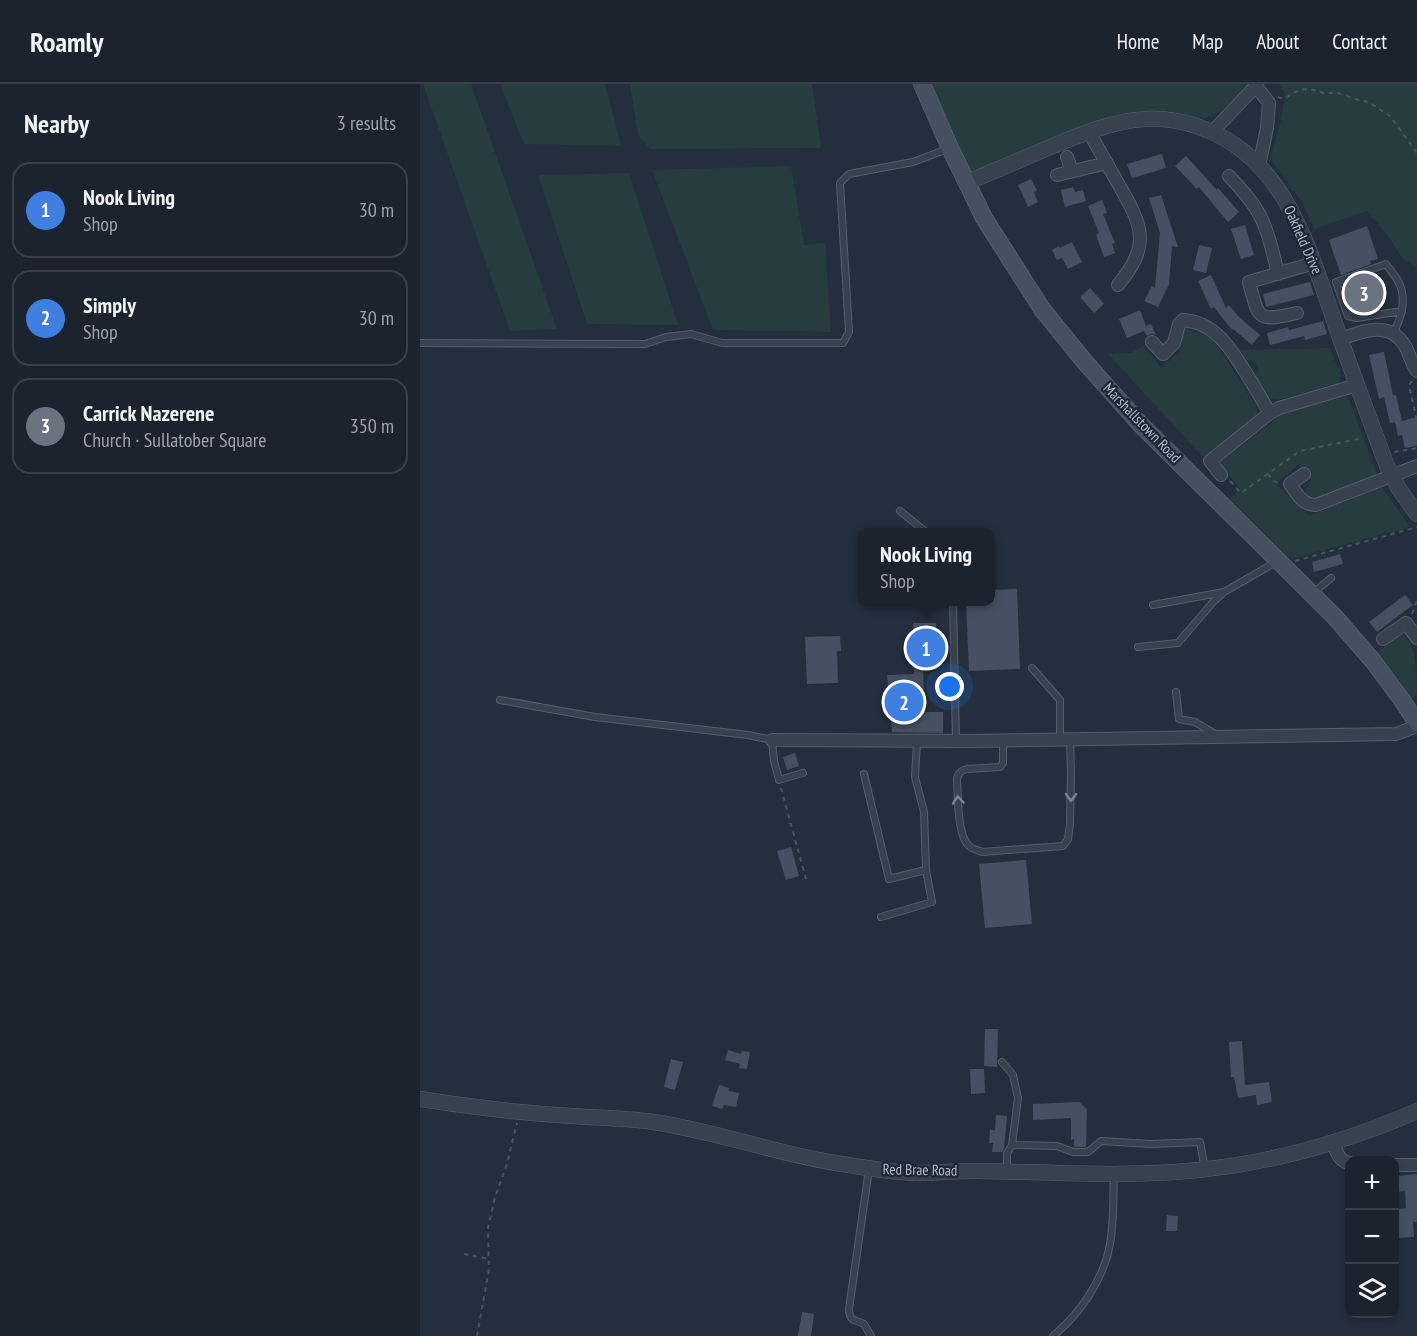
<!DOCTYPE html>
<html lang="en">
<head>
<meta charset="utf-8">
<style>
	:root { --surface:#1b232e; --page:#282f3a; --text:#f1f3f6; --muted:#a0a4aa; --line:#39404a; --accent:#8ab4f8 }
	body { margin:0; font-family:"PT Sans Narrow",sans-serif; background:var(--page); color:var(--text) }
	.controls { position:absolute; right:18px; bottom:18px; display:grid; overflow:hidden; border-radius:12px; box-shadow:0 3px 9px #0003 }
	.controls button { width:54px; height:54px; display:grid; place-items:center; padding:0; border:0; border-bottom:2px solid var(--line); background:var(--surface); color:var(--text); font:30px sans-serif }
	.you { position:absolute; left:530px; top:603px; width:21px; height:21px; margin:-15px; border:4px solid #fff; border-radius:50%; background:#1a73e8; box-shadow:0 0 0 9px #1a73e833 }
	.badge { display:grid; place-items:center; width:39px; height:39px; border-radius:50%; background:var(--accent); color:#fff; font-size:20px; font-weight:700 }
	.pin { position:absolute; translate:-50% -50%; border:3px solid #fff; box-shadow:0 2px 6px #0006 }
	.popup { position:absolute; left:437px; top:444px; width:138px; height:78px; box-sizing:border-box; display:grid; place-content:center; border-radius:12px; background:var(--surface); filter:drop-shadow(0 2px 4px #0005); font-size:20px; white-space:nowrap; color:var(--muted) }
	.popup b { font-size:22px; color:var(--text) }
	.popup::after { content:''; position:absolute; left:50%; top:100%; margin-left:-12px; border:12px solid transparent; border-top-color:var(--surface) }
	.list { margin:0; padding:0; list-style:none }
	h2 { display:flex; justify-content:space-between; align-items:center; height:78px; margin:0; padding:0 24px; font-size:26px }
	h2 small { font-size:20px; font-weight:400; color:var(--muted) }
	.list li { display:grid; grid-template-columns:39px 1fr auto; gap:18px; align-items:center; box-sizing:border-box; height:96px; margin:0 12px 12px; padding:0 12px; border:2px solid var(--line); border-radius:18px }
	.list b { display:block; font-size:22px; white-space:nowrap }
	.list p { margin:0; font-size:20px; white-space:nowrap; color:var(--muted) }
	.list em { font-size:20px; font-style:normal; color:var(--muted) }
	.icon { flex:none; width:33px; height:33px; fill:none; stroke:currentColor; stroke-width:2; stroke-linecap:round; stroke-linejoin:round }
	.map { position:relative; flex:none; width:997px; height:1252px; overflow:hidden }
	header { display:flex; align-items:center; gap:36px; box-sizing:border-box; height:84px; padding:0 30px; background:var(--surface); border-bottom:2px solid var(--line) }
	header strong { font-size:28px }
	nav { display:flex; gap:33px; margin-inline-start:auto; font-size:21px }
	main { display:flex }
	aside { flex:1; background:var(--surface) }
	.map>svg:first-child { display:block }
	.green { fill:#263c3f }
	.building { fill:#455162 }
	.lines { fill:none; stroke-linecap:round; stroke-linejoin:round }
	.service-casing { stroke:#565f6c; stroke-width:8 }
	.minor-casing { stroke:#565f6c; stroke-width:14 }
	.tertiary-casing { stroke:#565f6c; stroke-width:16 }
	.secondary-casing { stroke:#565f6c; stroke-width:18 }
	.path { stroke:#44595c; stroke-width:2; stroke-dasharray:4.5 4.5; stroke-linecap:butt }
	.service { stroke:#38414e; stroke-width:6 }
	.minor { stroke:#38414e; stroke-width:12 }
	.tertiary { stroke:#38414e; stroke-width:15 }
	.secondary { stroke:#465061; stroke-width:16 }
	.oneway { stroke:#7c8592 }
	.labels { text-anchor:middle; stroke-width:4.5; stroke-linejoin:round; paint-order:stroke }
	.street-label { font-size:15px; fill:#b4bcc9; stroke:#1d2633 }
</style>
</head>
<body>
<header>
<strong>Roamly</strong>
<nav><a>Home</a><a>Map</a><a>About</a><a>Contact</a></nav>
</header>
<main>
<aside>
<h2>Nearby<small>3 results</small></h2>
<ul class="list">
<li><span class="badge" style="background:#3f7fe0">1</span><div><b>Nook Living</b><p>Shop</p></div><em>30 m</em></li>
<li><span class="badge" style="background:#3f7fe0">2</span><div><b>Simply</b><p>Shop</p></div><em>30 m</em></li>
<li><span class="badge" style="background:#6b7280">3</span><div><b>Carrick Nazerene</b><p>Church · Sullatober Square</p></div><em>350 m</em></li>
</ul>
</aside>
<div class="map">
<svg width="997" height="1252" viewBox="0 0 997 1252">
	<rect width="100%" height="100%" fill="#242f3e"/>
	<path class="green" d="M 3,0 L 51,0 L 137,245 L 90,247 Z
		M 80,0 L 185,0 L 201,62 L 104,60 Z
		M 210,0 L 392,0 L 401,64 L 230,65 L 218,50 Z
		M 503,0 L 831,0 L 829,10 L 774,41 L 724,35 L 546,99 Z
		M 859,0 L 997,0 L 997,184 L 983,175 L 966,149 L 947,127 L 894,145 L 882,118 L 850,75 L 861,36 L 865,10 Z
		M 371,82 L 384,161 L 405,159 L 411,248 L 293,246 L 232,86 Z
		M 209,89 L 258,241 L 167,240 L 118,91 Z
		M 765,244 L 788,253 L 797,261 L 835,321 L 837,326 L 836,332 L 783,373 L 688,270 L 711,269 L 723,262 L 741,283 L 761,267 L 759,264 L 761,246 Z
		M 910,264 L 921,292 L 918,299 L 858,316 C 844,315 841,304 835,292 L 839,285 L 834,276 L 827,276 L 819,266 Z
		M 920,314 L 927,314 L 930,318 L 956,387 L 956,390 L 953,393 L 896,414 L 890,413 L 886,410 L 886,403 L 891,398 L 879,381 L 855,399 L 889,432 L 962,403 L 990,443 L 870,475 L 809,415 L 820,405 L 800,381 L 800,378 L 863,330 L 870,327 Z
		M 981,551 C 997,555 997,594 997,610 L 992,614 L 958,568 Z"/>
	<path class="building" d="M 742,70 L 746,84 L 712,94 L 707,80 Z
		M 766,72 L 797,106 L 798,104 L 819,128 L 808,138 L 779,103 L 777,105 L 755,82 Z
		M 611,95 L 617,107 L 614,108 L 618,118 L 608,123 L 598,101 Z
		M 653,103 L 655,108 L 663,106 L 666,117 L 645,123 L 641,106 Z
		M 741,111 L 758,163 L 752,162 L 749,200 L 738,223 L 724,217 L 732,202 L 735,204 L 740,149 L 729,114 Z
		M 682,116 L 687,129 L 683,130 L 695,159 L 692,160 L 695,169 L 684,173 L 676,151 L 679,149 L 668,122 Z
		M 825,141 L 834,171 L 821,175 L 811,145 Z
		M 947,142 L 958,175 L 950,177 L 951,180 L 921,191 L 909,156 Z
		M 652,158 L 662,178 L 648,185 L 642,174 L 637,176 L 632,166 L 639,162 L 640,164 Z
		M 779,161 L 792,164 L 786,189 L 773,186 Z
		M 954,190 L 964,219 L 935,228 L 933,228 L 924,201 Z
		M 791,191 L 806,224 L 809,221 L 819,233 L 840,251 L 832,261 L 813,245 L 812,246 L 794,223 L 791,225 L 778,197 Z
		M 890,198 L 894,211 L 846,223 L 843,210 Z
		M 670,204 L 684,220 L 674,229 L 660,213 Z
		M 720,226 L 726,242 L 731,240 L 736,251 L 731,250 L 727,252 L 724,247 L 707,254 L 699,235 Z
		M 903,237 L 907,250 L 885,256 L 884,252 L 850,261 L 847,249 L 868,243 L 869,246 Z
		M 964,268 L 973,311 L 976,311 L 982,337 L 997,333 L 997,362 L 985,364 L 982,351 L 978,352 L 975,338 L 970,339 L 964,313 L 959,315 L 949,271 Z
		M 920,470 L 923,480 L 894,488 L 892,478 Z
		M 597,505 L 600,585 L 549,587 L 546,518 L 570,518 L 570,506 Z
		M 985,511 L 993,521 L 957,548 L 949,538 Z
		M 493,539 L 516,539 L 517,585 L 503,585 L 504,606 L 491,606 L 491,628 L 523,628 L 523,649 L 472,648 L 467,591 L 494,590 Z
		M 420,552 L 421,567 L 417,567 L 418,599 L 387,600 L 385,553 Z
		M 375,669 L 379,682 L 367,686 L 363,673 Z
		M 371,763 L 379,792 L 366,796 L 357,767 Z
		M 606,776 L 612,840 L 565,844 L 559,780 Z
		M 565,945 L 578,945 L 577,983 L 564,982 Z
		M 822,957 L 825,1001 L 849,998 L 852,1018 L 837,1021 L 836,1011 L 818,1014 L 814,993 L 811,993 L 809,958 Z
		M 308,966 L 321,970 L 322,967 L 330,968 L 327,985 L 319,984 L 320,980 L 305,976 Z
		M 251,975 L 263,978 L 255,1006 L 244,1003 Z
		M 550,985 L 564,985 L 565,1009 L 551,1010 Z
		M 299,1001 L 309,1004 L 308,1007 L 319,1009 L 316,1023 L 304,1021 L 302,1025 L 292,1022 Z
		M 659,1018 L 667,1025 L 666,1063 L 654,1063 L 654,1055 L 651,1056 L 651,1034 L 613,1036 L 613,1020 Z
		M 576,1031 L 587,1032 L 584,1064 L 582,1068 L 572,1068 L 573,1059 L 569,1059 L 570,1046 L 575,1046 Z
		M 997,1090 L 997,1138 L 993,1138 L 994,1153 L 979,1154 L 978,1125 L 986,1124 L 985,1107 L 975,1108 L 975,1092 Z
		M 747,1131 L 758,1132 L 757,1147 L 746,1147 Z
		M 382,1228 L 394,1230 L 391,1252 L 378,1252 Z"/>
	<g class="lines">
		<defs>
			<path id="service" d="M 973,249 C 982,234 987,213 978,197 C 975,191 970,186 966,180 L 916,198 L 928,232 L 937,234 L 982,227
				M 0,259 L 225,260 L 246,253 L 271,250 L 302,259 L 423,259 L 429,248 L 420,99 L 429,90 L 493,78 L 530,64
				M 480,427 L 506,448
				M 893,509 L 911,494
				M 533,518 L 536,657
				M 733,521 L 804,508
				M 718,563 L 758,559 L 794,517 L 804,508 L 856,478
				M 612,584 L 640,616 L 640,655
				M 756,608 L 759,635 L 775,638 L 795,650
				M 80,616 L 175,633 L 328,651 L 352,656 L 354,677 L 359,696 L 383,689
				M 583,657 L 583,679 L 580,683 L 547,685 C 540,687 538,689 537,695 C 538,710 537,752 549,762 C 552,765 558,766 562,768 L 643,762 L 648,755 L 650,740 L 651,688 L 650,655
				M 444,690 L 469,795 L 506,786 L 504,728 L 495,693 L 497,657
				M 461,833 L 512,818 L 506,786
				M 582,978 L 593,991 L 598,1014 L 592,1061
				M 449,1085 L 429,1225 C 430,1239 435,1235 444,1240 L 451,1252
				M 587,1086 L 587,1069 L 592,1061 L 637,1062 L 653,1068 L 668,1068 L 681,1057 L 731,1060 L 780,1058 L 785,1085
				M 633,1252 C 660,1230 684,1195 690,1160 C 694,1138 693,1113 694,1091"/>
			<path id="minor" d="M 669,48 C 679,66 689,83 699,101 C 723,143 731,161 698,201
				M 792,48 L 836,2 L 849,19 L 847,44 L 839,82
				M 647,73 L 652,87
				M 637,91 L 687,79
				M 809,92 C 823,107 838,123 845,143 C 851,158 854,174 858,190
				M 877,229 C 837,238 839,236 829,198 L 894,179
				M 921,255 C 942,247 970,236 985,262 C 990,270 991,280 997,287
				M 732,258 L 743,270 L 754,259 L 759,240 L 763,236 C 795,238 811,265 826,289 C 834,302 842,316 850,329
				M 884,390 L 870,400 C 877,410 882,421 896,421 L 997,382
				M 801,391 L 790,377 L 850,329 L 859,324 L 937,301
				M 963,555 L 986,539 L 997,554
				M 352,656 L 552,657 L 976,650 L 997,642
				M 913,1059 C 917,1068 919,1078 930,1079
				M 974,1081 L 997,1081"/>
			<path id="tertiary" d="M 546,99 C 571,88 596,78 621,67 C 654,53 690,37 725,35 C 744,34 762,37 779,43 C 866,72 890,168 917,245 C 933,291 950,336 967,382 L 979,405 L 997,430
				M 0,1015 C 50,1023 101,1029 152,1032 C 179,1034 206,1034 233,1038 C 295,1047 354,1069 416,1079 C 441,1083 467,1088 492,1089 C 514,1089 536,1087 558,1087 C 634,1088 711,1094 787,1085 C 860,1077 930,1056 997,1027"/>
			<path id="secondary" d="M 502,0 L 530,64 L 564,134 L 622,225 L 664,277 L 721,341 L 914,532 L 953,577 L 982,616 L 997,639"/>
		</defs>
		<use href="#service" class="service-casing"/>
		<use href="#minor" class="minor-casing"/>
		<use href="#tertiary" class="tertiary-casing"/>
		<use href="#secondary" class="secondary-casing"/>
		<path class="path" d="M 858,13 L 864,15 L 873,9 L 883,5 L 894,6 L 904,9 L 918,9 L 935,15 L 949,18 L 970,32 L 997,69
			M 992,297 L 989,301 L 997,337
			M 974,368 L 997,364
			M 848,390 L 855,398 L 859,399
			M 810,397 L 821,409 L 880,367 L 943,354
			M 875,477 L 997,443
			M 992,530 L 997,516
			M 361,704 L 386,795
			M 44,1170 L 69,1175
			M 57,1252 L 69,1185 L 68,1144 L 75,1113 L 86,1083 L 97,1039"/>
		<use href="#service" class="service"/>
		<use href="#minor" class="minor"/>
		<use href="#tertiary" class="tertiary"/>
		<use href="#secondary" class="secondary"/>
	</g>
	<defs><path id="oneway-chevron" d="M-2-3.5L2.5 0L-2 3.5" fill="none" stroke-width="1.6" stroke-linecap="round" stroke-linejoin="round" transform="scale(1.5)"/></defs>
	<g class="oneway">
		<use href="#oneway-chevron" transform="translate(651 713) rotate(91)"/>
		<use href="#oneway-chevron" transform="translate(538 716) rotate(-95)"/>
	</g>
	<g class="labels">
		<g class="street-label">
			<text transform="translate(883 156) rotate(66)" y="5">Oakfield Drive</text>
			<text transform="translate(722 339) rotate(46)" y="5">Marshallstown Road</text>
			<text transform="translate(500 1086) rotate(1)" y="5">Red Brae Road</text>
		</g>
	</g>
</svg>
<div class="controls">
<button>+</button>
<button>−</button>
<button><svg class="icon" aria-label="layers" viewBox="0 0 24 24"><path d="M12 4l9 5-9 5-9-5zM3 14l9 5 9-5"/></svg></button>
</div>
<div class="you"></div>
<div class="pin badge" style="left:506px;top:564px;background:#3f7fe0">1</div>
<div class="popup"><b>Nook Living</b>Shop</div>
<div class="pin badge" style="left:484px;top:618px;background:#3f7fe0">2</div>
<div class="pin badge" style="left:944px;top:209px;background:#6b7280">3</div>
</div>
</main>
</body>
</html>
